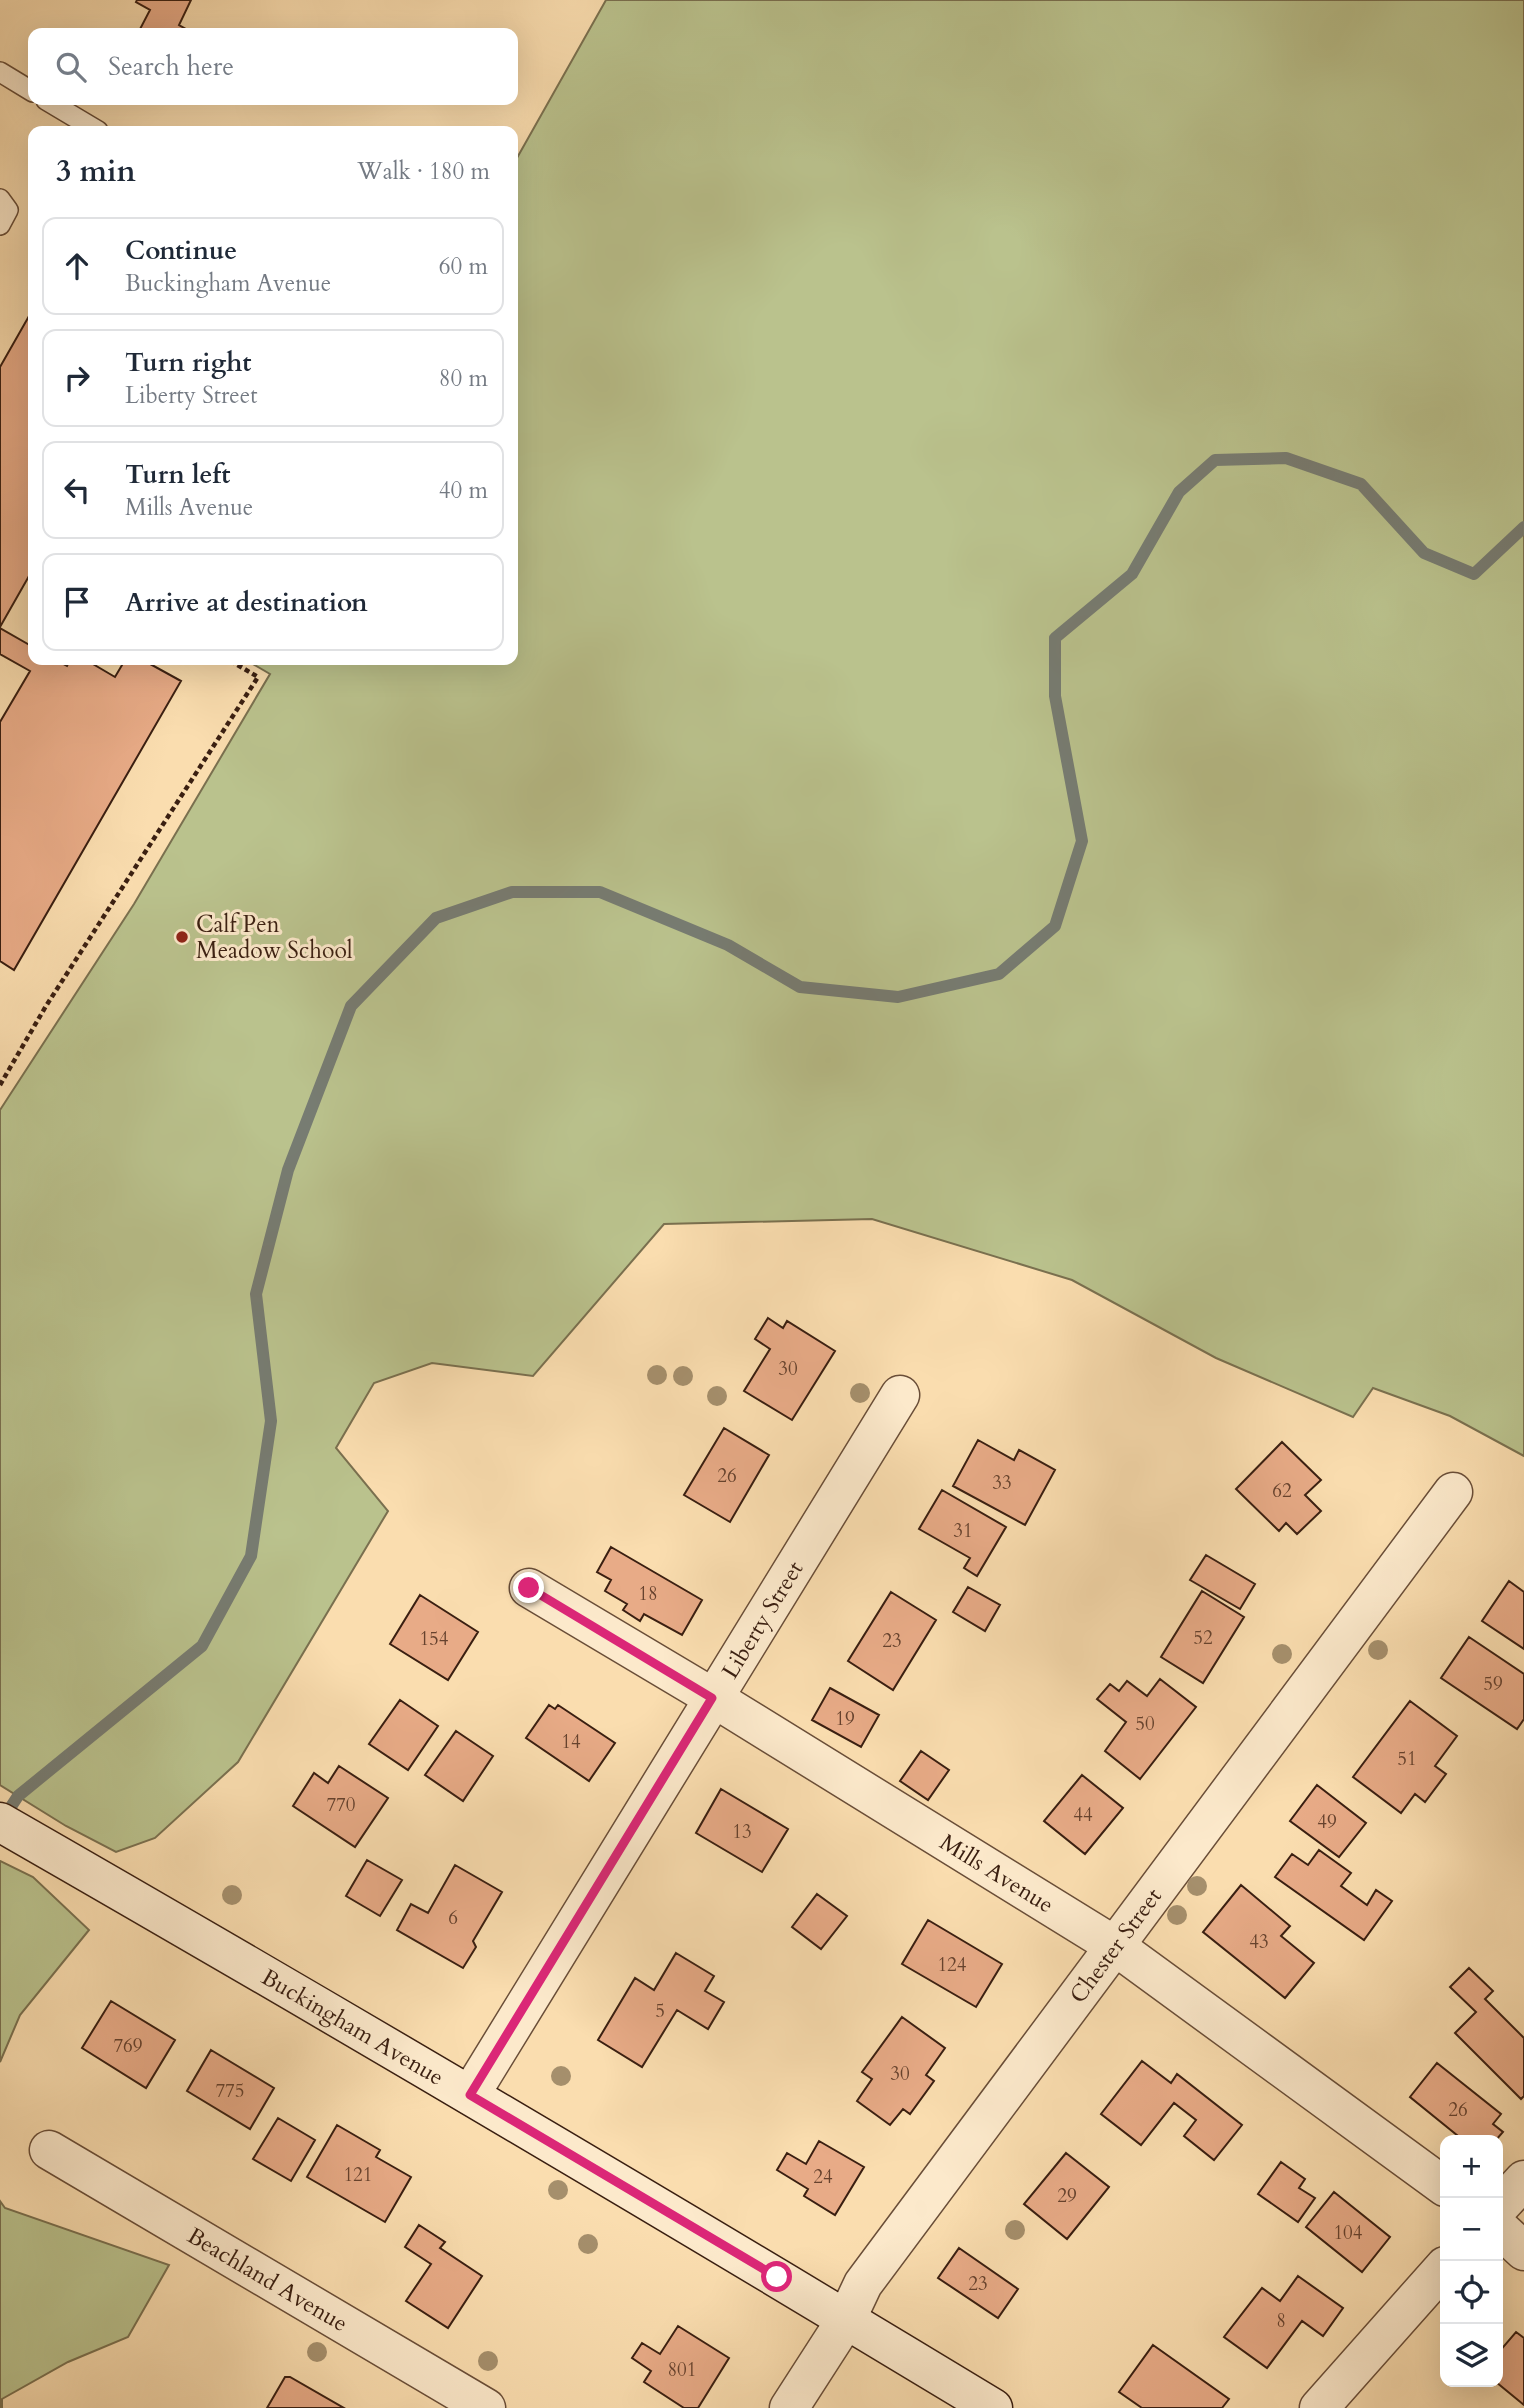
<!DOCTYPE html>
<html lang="en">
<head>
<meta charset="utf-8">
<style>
	:root { --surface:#fff; --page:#f6f6f7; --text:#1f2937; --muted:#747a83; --line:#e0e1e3 }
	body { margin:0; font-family:Cardo,serif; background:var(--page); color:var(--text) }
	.controls { position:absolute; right:21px; bottom:21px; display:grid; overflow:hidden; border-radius:14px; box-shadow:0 7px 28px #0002 }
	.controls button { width:63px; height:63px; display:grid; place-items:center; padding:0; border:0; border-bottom:2px solid var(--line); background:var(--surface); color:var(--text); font:35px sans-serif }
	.stop { position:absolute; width:21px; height:21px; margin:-16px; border:5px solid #db2777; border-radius:50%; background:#fff }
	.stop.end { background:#db2777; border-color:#fff; box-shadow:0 2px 7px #0008 }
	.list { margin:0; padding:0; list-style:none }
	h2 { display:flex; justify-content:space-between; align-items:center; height:91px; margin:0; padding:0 28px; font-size:30px }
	h2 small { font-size:23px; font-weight:400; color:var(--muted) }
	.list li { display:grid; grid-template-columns:46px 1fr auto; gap:21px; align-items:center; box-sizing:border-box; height:98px; margin:0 14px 14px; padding:0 14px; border:2px solid var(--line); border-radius:14px }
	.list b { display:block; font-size:26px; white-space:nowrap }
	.list p { margin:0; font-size:23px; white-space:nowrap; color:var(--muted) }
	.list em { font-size:23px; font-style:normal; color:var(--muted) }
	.icon { flex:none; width:38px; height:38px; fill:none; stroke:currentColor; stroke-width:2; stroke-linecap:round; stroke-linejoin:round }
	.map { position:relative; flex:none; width:1524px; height:2408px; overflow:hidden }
	.search { position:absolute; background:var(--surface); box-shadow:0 7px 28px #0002; left:28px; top:28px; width:490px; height:77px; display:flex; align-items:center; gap:18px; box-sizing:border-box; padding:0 24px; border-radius:14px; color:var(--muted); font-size:26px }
	.panel { position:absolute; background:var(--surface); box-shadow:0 7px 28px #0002; left:28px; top:126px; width:490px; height:539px; border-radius:14px }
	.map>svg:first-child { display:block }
	.green { fill:#bac28d; stroke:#7a704f; stroke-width:2 }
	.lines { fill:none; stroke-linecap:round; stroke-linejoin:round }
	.stream { stroke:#777c72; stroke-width:12 }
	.building { fill:#e8ab87; stroke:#3a1f11; stroke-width:2 }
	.service-casing { stroke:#6a4e38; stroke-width:22 }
	.minor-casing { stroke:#6a4e38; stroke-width:41 }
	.secondary-casing { stroke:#3a1f11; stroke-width:41 }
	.path { stroke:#3a1f11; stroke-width:4.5; stroke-dasharray:5 3.5; stroke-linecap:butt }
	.service { stroke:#fce9cb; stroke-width:19 }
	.minor { stroke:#fce9cb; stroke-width:38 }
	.secondary { stroke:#fce9cb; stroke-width:38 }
	.tree { fill:#a58f6c }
	.route { stroke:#db2777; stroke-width:9 }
	.poi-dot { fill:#8f2418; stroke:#fce9cb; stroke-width:2.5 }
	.labels { text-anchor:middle; stroke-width:6; stroke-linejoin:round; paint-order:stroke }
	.number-label { font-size:19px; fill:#66422e }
	.poi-label { font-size:23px; fill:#3a1f11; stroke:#fce9cb; text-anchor:start }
	.street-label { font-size:23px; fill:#3a1f11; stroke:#fce9cb }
</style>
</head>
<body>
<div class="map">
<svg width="1524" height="2408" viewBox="0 0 1524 2408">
	<rect width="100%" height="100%" fill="#faddaf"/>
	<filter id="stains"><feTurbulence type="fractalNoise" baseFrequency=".00286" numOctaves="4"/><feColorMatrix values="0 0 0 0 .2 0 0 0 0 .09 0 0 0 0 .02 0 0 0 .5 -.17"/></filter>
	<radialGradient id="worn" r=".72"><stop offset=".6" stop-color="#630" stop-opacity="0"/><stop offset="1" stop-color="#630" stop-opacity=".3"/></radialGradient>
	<path class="green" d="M 606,0 L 1524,0 L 1524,1456 L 1450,1416 L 1373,1388 L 1353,1417 L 1216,1358 L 1072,1280 L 872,1219 L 664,1224 L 533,1376 L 432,1363 L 374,1383 L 336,1448 L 388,1511 L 238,1762 L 155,1838 L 116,1852 L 66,1826 L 0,1785 L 0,1110 L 134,904 L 270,674 L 246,660 L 513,660 L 513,165 Z
		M 0,1861 L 33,1877 L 89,1930 L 20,2015 L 0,2062 Z
		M 0,2201 L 5,2208 L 169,2265 L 128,2337 L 68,2362 L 2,2399 L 2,2408 L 0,2408 Z"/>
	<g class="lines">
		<path class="stream" d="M 3,1819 L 18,1796 L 202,1646 L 251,1556 L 271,1421 L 256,1294 L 288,1170 L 351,1006 L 436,918 L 512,892 L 600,892 L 728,945 L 800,987 L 898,997 L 999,974 L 1055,926 L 1082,841 L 1055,696 L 1055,638 L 1132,574 L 1179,492 L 1215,460 L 1286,458 L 1361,484 L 1424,553 L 1474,574 L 1524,527"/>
	</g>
	<path class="building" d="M 137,0 L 191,0 L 179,25 L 193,33 L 138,33 L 150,10 L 136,2 Z
		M 33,309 L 33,569 L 0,627 L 0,367 Z
		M 0,628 L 33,647 L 33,660 L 56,660 L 67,666 L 70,660 L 86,660 L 115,677 L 125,660 L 143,660 L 181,681 L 14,970 L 0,961 L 0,722 L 30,671 L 0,654 Z
		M 768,1318 L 783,1328 L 787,1321 L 835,1351 L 792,1420 L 744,1391 L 770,1349 L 755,1339 Z
		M 724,1428 L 769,1455 L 730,1522 L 684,1495 Z
		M 978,1440 L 1014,1460 L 1019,1450 L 1055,1470 L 1025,1525 L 953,1486 Z
		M 1282,1442 L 1321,1480 L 1305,1495 L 1321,1511 L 1297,1534 L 1286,1523 L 1279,1531 L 1236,1489 Z
		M 942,1490 L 1006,1527 L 977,1576 L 964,1568 L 970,1558 L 919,1529 Z
		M 611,1547 L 702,1600 L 682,1635 L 644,1614 L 640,1621 L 623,1610 L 627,1604 L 605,1591 L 611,1580 L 597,1572 Z
		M 1206,1555 L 1255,1584 L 1240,1609 L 1190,1580 Z
		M 1509,1581 L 1524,1592 L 1524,1649 L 1482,1621 Z
		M 968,1587 L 1000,1605 L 985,1631 L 953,1612 Z
		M 1202,1591 L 1244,1617 L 1203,1683 L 1161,1657 Z
		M 891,1592 L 936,1620 L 893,1690 L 848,1661 Z
		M 420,1595 L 478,1632 L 448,1680 L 390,1644 Z
		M 1469,1637 L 1524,1674 L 1524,1719 L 1517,1729 L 1441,1678 Z
		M 1160,1679 L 1196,1707 L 1140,1779 L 1105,1751 L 1126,1722 L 1097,1699 L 1110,1684 L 1119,1691 L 1127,1681 L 1147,1696 Z
		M 830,1688 L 879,1715 L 861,1747 L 812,1720 Z
		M 400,1700 L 438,1726 L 408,1770 L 369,1744 Z
		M 1410,1701 L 1457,1736 L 1435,1766 L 1446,1774 L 1425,1802 L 1415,1794 L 1401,1813 L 1353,1777 Z
		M 549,1705 L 555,1709 L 558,1705 L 615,1743 L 589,1781 L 526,1738 Z
		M 456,1731 L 493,1756 L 463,1801 L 425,1775 Z
		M 921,1751 L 949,1770 L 928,1800 L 900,1781 Z
		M 339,1766 L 388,1798 L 355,1847 L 293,1806 L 314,1773 L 328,1783 Z
		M 1082,1775 L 1123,1808 L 1085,1854 L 1044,1821 Z
		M 1317,1785 L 1366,1823 L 1339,1857 L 1290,1821 Z
		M 721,1789 L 788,1829 L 762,1872 L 696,1833 Z
		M 1319,1850 L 1351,1873 L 1341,1886 L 1367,1905 L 1376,1890 L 1392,1901 L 1364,1940 L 1275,1877 L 1292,1854 L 1308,1865 Z
		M 367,1860 L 402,1880 L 380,1916 L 346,1896 Z
		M 455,1865 L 502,1892 L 473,1941 L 476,1947 L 463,1968 L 397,1930 L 411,1904 L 428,1913 Z
		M 1241,1885 L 1290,1926 L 1281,1936 L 1314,1963 L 1285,1998 L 1203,1932 Z
		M 817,1894 L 847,1916 L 821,1949 L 792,1927 Z
		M 928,1920 L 1002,1964 L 976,2007 L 902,1964 Z
		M 676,1953 L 714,1976 L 705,1991 L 724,2002 L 708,2029 L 677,2010 L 642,2067 L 598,2040 L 635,1978 L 654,1990 Z
		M 1469,1968 L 1493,1991 L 1485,1999 L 1524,2038 L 1524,2096 L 1521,2099 L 1455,2033 L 1476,2012 L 1450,1987 Z
		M 111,2001 L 175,2040 L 146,2088 L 82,2048 Z
		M 902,2017 L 945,2048 L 926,2075 L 934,2081 L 910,2114 L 903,2109 L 890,2125 L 857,2101 L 872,2079 L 862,2072 Z
		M 211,2050 L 274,2088 L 250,2129 L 187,2091 Z
		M 1142,2061 L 1171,2083 L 1177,2074 L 1242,2125 L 1214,2160 L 1184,2136 L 1196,2120 L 1174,2103 L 1141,2145 L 1101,2114 Z
		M 1437,2063 L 1501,2114 L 1493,2124 L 1503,2132 L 1496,2140 L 1463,2140 L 1410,2097 Z
		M 278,2118 L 315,2140 L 291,2181 L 253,2159 Z
		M 337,2125 L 380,2150 L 376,2157 L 411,2177 L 385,2222 L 307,2177 Z
		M 819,2141 L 864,2167 L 835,2215 L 804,2196 L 808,2189 L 777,2170 L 787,2153 L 806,2164 Z
		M 1066,2153 L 1109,2187 L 1067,2239 L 1024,2204 Z
		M 1281,2162 L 1305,2179 L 1299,2188 L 1315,2198 L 1298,2222 L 1258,2194 Z
		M 1334,2192 L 1390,2237 L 1362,2272 L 1306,2227 Z
		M 419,2225 L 445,2242 L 440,2248 L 482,2276 L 448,2328 L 406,2301 L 431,2264 L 405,2247 Z
		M 959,2248 L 1018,2289 L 998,2318 L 938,2278 Z
		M 1298,2276 L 1343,2308 L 1323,2336 L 1302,2321 L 1267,2368 L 1224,2337 L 1262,2288 L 1280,2301 Z
		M 678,2326 L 729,2358 L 698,2408 L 684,2408 L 644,2382 L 651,2371 L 632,2358 L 642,2343 L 660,2354 Z
		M 1516,2332 L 1524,2338 L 1524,2405 L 1496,2382 L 1498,2382 L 1498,2353 Z
		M 1153,2345 L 1229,2399 L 1222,2408 L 1142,2408 L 1119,2392 Z
		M 285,2377 L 290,2377 L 344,2408 L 267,2408 Z"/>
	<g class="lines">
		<defs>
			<path id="service" d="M 0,72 L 33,92
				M 46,100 L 98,131
				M 0,199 L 8,210 L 0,225"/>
			<g id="minor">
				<path id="s1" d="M 529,1588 L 712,1697 L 1115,1946 L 1445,2187"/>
				<path id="s2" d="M 470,2095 L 900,1395"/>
				<path id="s3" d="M 49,2150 L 486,2408"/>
				<path d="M 1498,2208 L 1524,2180"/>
				<path d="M 1498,2227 L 1524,2251"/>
				<path id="s4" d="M 789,2408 L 847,2318 L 863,2284 L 1453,1492"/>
				<path d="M 1319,2408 L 1445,2266"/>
			</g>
			<g id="secondary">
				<path id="s5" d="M 0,1822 C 333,2013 664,2209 993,2408"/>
			</g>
		</defs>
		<use href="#service" class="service-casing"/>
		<use href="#minor" class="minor-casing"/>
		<use href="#secondary" class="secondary-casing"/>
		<path class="path" d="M 0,1085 L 46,1006 L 258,677 L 229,660"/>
		<use href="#service" class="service"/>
		<use href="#minor" class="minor"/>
		<use href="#secondary" class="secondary"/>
	</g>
	<g class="tree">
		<circle cx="657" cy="1375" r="10"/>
		<circle cx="683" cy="1376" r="10"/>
		<circle cx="860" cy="1393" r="10"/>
		<circle cx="717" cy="1396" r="10"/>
		<circle cx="1378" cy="1650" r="10"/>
		<circle cx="1282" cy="1654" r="10"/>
		<circle cx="1197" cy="1886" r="10"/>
		<circle cx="232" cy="1895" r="10"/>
		<circle cx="1177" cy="1915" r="10"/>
		<circle cx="561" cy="2076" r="10"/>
		<circle cx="558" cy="2190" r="10"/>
		<circle cx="1015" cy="2230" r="10"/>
		<circle cx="588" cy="2244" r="10"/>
		<circle cx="317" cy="2352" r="10"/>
		<circle cx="488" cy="2361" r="10"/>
	</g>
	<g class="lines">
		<path class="route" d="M 529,1588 L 712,1698 L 470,2095 L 777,2277"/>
	</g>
	<circle class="poi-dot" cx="182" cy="937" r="7"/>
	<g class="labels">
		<g class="number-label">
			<text x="788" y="1375">30</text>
			<text x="727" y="1482">26</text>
			<text x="1002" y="1489">33</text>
			<text x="1282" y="1497">62</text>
			<text x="963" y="1537">31</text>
			<text x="648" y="1600">18</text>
			<text x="1203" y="1644">52</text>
			<text x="434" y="1645">154</text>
			<text x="892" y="1647">23</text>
			<text x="1493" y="1690">59</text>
			<text x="845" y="1725">19</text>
			<text x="1145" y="1730">50</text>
			<text x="571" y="1748">14</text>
			<text x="1407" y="1765">51</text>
			<text x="341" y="1811">770</text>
			<text x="1083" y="1821">44</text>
			<text x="1327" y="1828">49</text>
			<text x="742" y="1838">13</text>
			<text x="453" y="1924">6</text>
			<text x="1259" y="1948">43</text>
			<text x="952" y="1971">124</text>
			<text x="660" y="2017">5</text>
			<text x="128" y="2052">769</text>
			<text x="900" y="2080">30</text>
			<text x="230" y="2097">775</text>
			<text x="1458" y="2116">26</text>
			<text x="358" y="2181">121</text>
			<text x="823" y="2183">24</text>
			<text x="1067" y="2202">29</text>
			<text x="1348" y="2239">104</text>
			<text x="978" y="2290">23</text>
			<text x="1281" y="2327">8</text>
			<text x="682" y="2376">801</text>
		</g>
		<g class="poi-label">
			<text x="196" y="932">Calf Pen<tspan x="196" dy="26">Meadow School</tspan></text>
		</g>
		<g class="street-label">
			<text dy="8" stroke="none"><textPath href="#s2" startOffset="558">Liberty Street</textPath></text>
			<text dy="8" stroke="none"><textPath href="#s1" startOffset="548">Mills Avenue</textPath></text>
			<text dy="8" stroke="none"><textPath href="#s4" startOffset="567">Chester Street</textPath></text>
			<text dy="8" stroke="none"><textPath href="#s5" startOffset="408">Buckingham Avenue</textPath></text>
			<text dy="8" stroke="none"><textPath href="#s3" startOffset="254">Beachland Avenue</textPath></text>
		</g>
	</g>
	<rect width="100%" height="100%" filter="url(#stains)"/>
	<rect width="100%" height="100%" fill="url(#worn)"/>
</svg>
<div class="controls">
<button>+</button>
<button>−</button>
<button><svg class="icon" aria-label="locate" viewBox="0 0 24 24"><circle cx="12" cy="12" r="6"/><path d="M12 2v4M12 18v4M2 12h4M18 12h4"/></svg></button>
<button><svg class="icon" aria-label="layers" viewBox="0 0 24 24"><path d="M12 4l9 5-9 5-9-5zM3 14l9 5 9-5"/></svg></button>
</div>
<div class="stop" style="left:777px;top:2277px"></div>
<div class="stop end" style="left:529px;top:1588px"></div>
<div class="search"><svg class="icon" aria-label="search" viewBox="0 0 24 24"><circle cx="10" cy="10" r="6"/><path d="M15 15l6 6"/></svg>Search here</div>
<section class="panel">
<h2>3 min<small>Walk · 180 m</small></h2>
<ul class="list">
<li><svg class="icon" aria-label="ahead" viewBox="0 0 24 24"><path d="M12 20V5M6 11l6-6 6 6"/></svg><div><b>Continue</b><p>Buckingham Avenue</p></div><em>60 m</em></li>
<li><svg class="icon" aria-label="right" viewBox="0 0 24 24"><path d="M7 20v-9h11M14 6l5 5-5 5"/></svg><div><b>Turn right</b><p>Liberty Street</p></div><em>80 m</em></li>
<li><svg class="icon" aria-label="left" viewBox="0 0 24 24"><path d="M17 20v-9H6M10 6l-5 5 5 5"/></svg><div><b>Turn left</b><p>Mills Avenue</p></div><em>40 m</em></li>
<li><svg class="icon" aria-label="arrive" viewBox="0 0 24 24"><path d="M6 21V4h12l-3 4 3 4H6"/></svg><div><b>Arrive at destination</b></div></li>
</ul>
</section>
</div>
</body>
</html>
